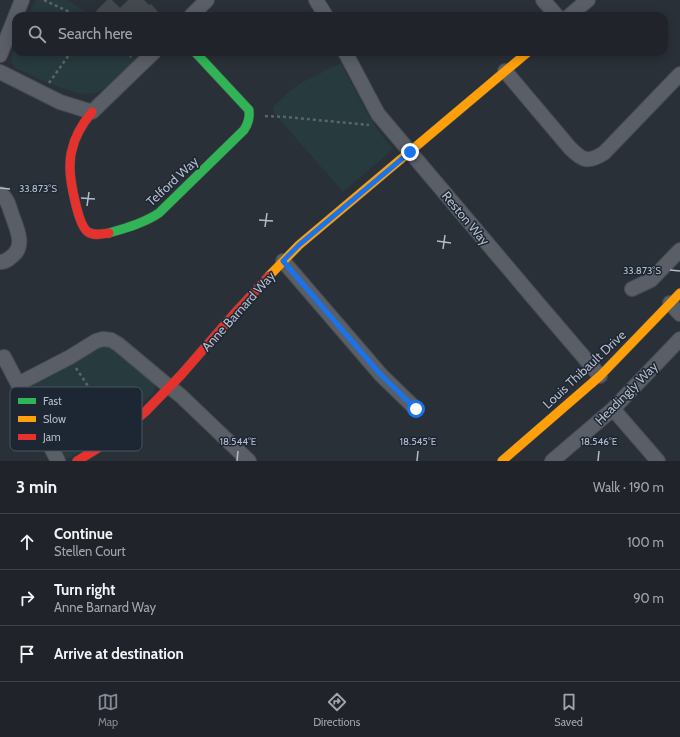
<!DOCTYPE html>
<html lang="en">
<head>
<meta charset="utf-8">
<style>
	:root { --surface:#20242a; --page:#2d3036; --text:#f1f3f6; --muted:#a2a4a8; --line:#3d4147; --accent:#848b96 }
	body { margin:0; font-family:Cabin,sans-serif; background:var(--page); color:var(--text) }
	.stop { position:absolute; width:12px; height:12px; margin:-9px; border:3px solid #1a73e8; border-radius:50%; background:#fff }
	.stop.end { background:#1a73e8; border-color:#fff; box-shadow:0 1px 4px #0008 }
	.list { margin:0; padding:0; list-style:none }
	h2 { display:flex; justify-content:space-between; align-items:center; height:52px; margin:0; padding:0 16px; font-size:17px }
	h2 small { font-size:13px; font-weight:400; color:var(--muted) }
	.list li { display:grid; grid-template-columns:26px 1fr auto; gap:12px; align-items:center; box-sizing:border-box; height:56px; padding:0 16px; border-top:1px solid var(--line) }
	.list b { display:block; font-size:15px; white-space:nowrap }
	.list p { margin:0; font-size:13px; white-space:nowrap; color:var(--muted) }
	.list em { font-size:13px; font-style:normal; color:var(--muted) }
	.icon { flex:none; width:22px; height:22px; fill:none; stroke:currentColor; stroke-width:2; stroke-linecap:round; stroke-linejoin:round }
	.map { position:relative; flex:none; width:680px; height:461px; overflow:hidden }
	.search { position:absolute; background:var(--surface); box-shadow:0 2px 10px #0003; left:12px; right:12px; top:12px; height:44px; display:flex; align-items:center; gap:10px; box-sizing:border-box; padding:0 14px; border-radius:12px; color:var(--muted); font-size:15px }
	.sheet { height:220px; background:var(--surface) }
	nav { display:flex; justify-content:space-around; align-items:center; box-sizing:border-box; height:56px; border-top:1px solid var(--line); background:var(--surface); font-size:11px; color:var(--muted) }
	nav a { display:grid; justify-items:center; gap:2px }
	nav .on { color:var(--accent) }
	.map>svg:first-child { display:block }
	.green { fill:#273a3e }
	.building { fill:#444950 }
	.lines { fill:none; stroke-linecap:round; stroke-linejoin:round }
	.street-casing { stroke:#484c53; stroke-width:16 }
	.fast-casing { stroke:#484c53; stroke-width:10 }
	.slow-casing { stroke:#484c53; stroke-width:10 }
	.jam-casing { stroke:#484c53; stroke-width:10 }
	.path { stroke:#5d636a; stroke-width:2.5; stroke-dasharray:3 3; stroke-linecap:butt }
	.street { stroke:#5a5e66; stroke-width:14 }
	.fast { stroke:#30b455; stroke-width:9 }
	.slow { stroke:#ff9f0a; stroke-width:9 }
	.jam { stroke:#e5322d; stroke-width:9 }
	.route { stroke:#1a73e8; stroke-width:5 }
	.ticks { fill:none; stroke:#b4bcc9; stroke-width:1.5 }
	.labels { text-anchor:middle; stroke-width:3; stroke-linejoin:round; paint-order:stroke }
	.street-label { font-size:13px; fill:#b4bcc9; stroke:#1d2633 }
	.key { fill:#1d2633; stroke:#4a5360; stroke-width:1 }
	.key-label { font-size:11px; fill:#b4bcc9 }
	.ticks-label { font-size:10px; text-anchor:middle; fill:#b4bcc9; stroke:#1d2633; stroke-width:3; stroke-linejoin:round; paint-order:stroke }
</style>
</head>
<body>
<div class="map">
<svg width="680" height="461" viewBox="0 0 680 461">
	<rect width="100%" height="100%" fill="#2a3038"/>
	<path class="green" d="M 36,0 L 67,0 L 93,16 L 28,16 Z
		M 16,45 L 16,52 L 128,52 L 136,60 L 111,86 L 95,93 L 80,94 L 50,84 L 15,68 L 11,61 L 12,55 Z
		M 341,63 L 366,111 L 379,132 L 393,149 L 343,192 L 274,113 L 273,107 L 292,89 L 303,82 Z
		M 102,346 L 110,347 L 114,349 L 152,380 C 154,384 155,387 154,392 L 118,428 L 70,458 L 66,458 L 61,454 L 30,392 L 33,385 L 35,383 L 98,347 Z"/>
	<path class="building" d="M 107,0 L 112,0 L 120,8 L 128,0 L 144,0 L 149,5 L 151,4 L 162,16 L 101,16 L 96,11 Z"/>
	<g class="lines">
		<defs>
			<path id="street" d="M 316,0 L 326,16
				M 543,0 L 557,16
				M 191,16 L 207,0
				M 569,16 L 588,0
				M 345,52 L 378,114 L 536,301 L 600,376
				M 0,55 L 22,0
				M 505,71 L 570,148 C 583,161 588,163 604,153 L 680,74
				M 0,72 L 60,102 L 92,112 L 154,52
				M 0,194 C 8,198 9,207 12,215 C 17,229 26,247 11,257 C 8,260 4,262 0,262
				M 283,261 L 381,375 L 416,409
				M 632,289 L 651,280 L 680,250
				M 670,303 L 680,314
				M 4,357 L 58,461
				M 18,384 L 70,357 L 96,341 L 103,339 L 111,340 L 118,344 L 161,380 L 181,396 L 249,461
				M 613,409 L 658,461
				M 552,461 L 613,409 L 680,339"/>
			<path id="fast" d="M 109,233 C 126,228 144,223 159,213 L 244,130 C 248,124 250,118 249,110 L 195,52"/>
			<path id="slow" d="M 269,276 L 299,245 L 528,52
				M 502,461 L 600,376 L 680,293"/>
			<path id="jam" d="M 92,112 C 83,123 75,135 72,150 C 70,156 70,162 70,168 C 70,180 78,226 88,232 C 94,236 102,234 109,233
				M 77,461 L 116,437 L 146,411 L 181,375 L 234,314 L 269,276"/>
		</defs>
		<use href="#street" class="street-casing"/>
		<use href="#fast" class="fast-casing"/>
		<use href="#slow" class="slow-casing"/>
		<use href="#jam" class="jam-casing"/>
		<path class="path" d="M 44,0 L 78,16
			M 126,52 L 131,57
			M 49,83 L 71,52
			M 265,116 L 286,117 L 369,125
			M 76,368 L 112,422"/>
		<use href="#street" class="street"/>
		<use href="#fast" class="fast"/>
		<use href="#slow" class="slow"/>
		<use href="#jam" class="jam"/>
	</g>
	<g class="lines">
		<path class="route" d="M 410,152 L 299,245 L 283,261 L 381,375 L 416,409"/>
	</g>
	<path class="ticks" d="M 0,188 L 10,189M 81,198 L 95,199M 87,206 L 89,192M 259,220 L 273,221M 265,227 L 267,213M 437,241 L 451,243M 443,249 L 445,235M 670,270 L 680,271M 237,461 L 238,451M 417,461 L 418,451M 598,461 L 599,451"/>
	<g class="labels">
		<g class="street-label">
			<text transform="translate(172 181) rotate(-43)" y="5">Telford Way</text>
			<text transform="translate(466 218) rotate(50)" y="5">Reston Way</text>
			<text transform="translate(238 311) rotate(-48)" y="5">Anne Barnard Way</text>
			<text transform="translate(584 369) rotate(-43)" y="5">Louis Thibault Drive</text>
			<text transform="translate(626 393) rotate(-45)" y="5">Headingly Way</text>
		</g>
	</g>
	<rect x="10" y="387" width="132" height="64" rx="6" class="key"/>
	<rect x="18" y="398" width="18" height="6" fill="#30b455"/>
	<rect x="18" y="416" width="18" height="6" fill="#ff9f0a"/>
	<rect x="18" y="434" width="18" height="6" fill="#e5322d"/>
	<g class="key-label">
		<text x="43" y="405">Fast</text>
		<text x="43" y="423">Slow</text>
		<text x="43" y="441">Jam</text>
	</g>
	<g class="ticks-label">
		<text x="38" y="192">33.873°S</text>
		<text x="642" y="274">33.873°S</text>
		<text x="238" y="445">18.544°E</text>
		<text x="418" y="445">18.545°E</text>
		<text x="599" y="445">18.546°E</text>
	</g>
</svg>
<div class="stop" style="left:416px;top:409px"></div>
<div class="stop end" style="left:410px;top:152px"></div>
<div class="search"><svg class="icon" aria-label="search" viewBox="0 0 24 24"><circle cx="10" cy="10" r="6"/><path d="M15 15l6 6"/></svg>Search here</div>
</div>
<section class="sheet">
<h2>3 min<small>Walk · 190 m</small></h2>
<ul class="list">
<li><svg class="icon" aria-label="ahead" viewBox="0 0 24 24"><path d="M12 20V5M6 11l6-6 6 6"/></svg><div><b>Continue</b><p>Stellen Court</p></div><em>100 m</em></li>
<li><svg class="icon" aria-label="right" viewBox="0 0 24 24"><path d="M7 20v-9h11M14 6l5 5-5 5"/></svg><div><b>Turn right</b><p>Anne Barnard Way</p></div><em>90 m</em></li>
<li><svg class="icon" aria-label="arrive" viewBox="0 0 24 24"><path d="M6 21V4h12l-3 4 3 4H6"/></svg><div><b>Arrive at destination</b></div></li>
</ul>
</section>
<nav>
<a class="on"><svg class="icon" aria-label="map" viewBox="0 0 24 24"><path d="M3 6l6-2 6 2 6-2v14l-6 2-6-2-6 2zM9 4v14M15 6v14"/></svg>Map</a>
<a><svg class="icon" aria-label="directions" viewBox="0 0 24 24"><path d="M12 3l9 9-9 9-9-9zM9 14v-3h6M13 9l2 2-2 2"/></svg>Directions</a>
<a><svg class="icon" aria-label="saved" viewBox="0 0 24 24"><path d="M7 4h10v16l-5-4-5 4z"/></svg>Saved</a>
</nav>
</body>
</html>
